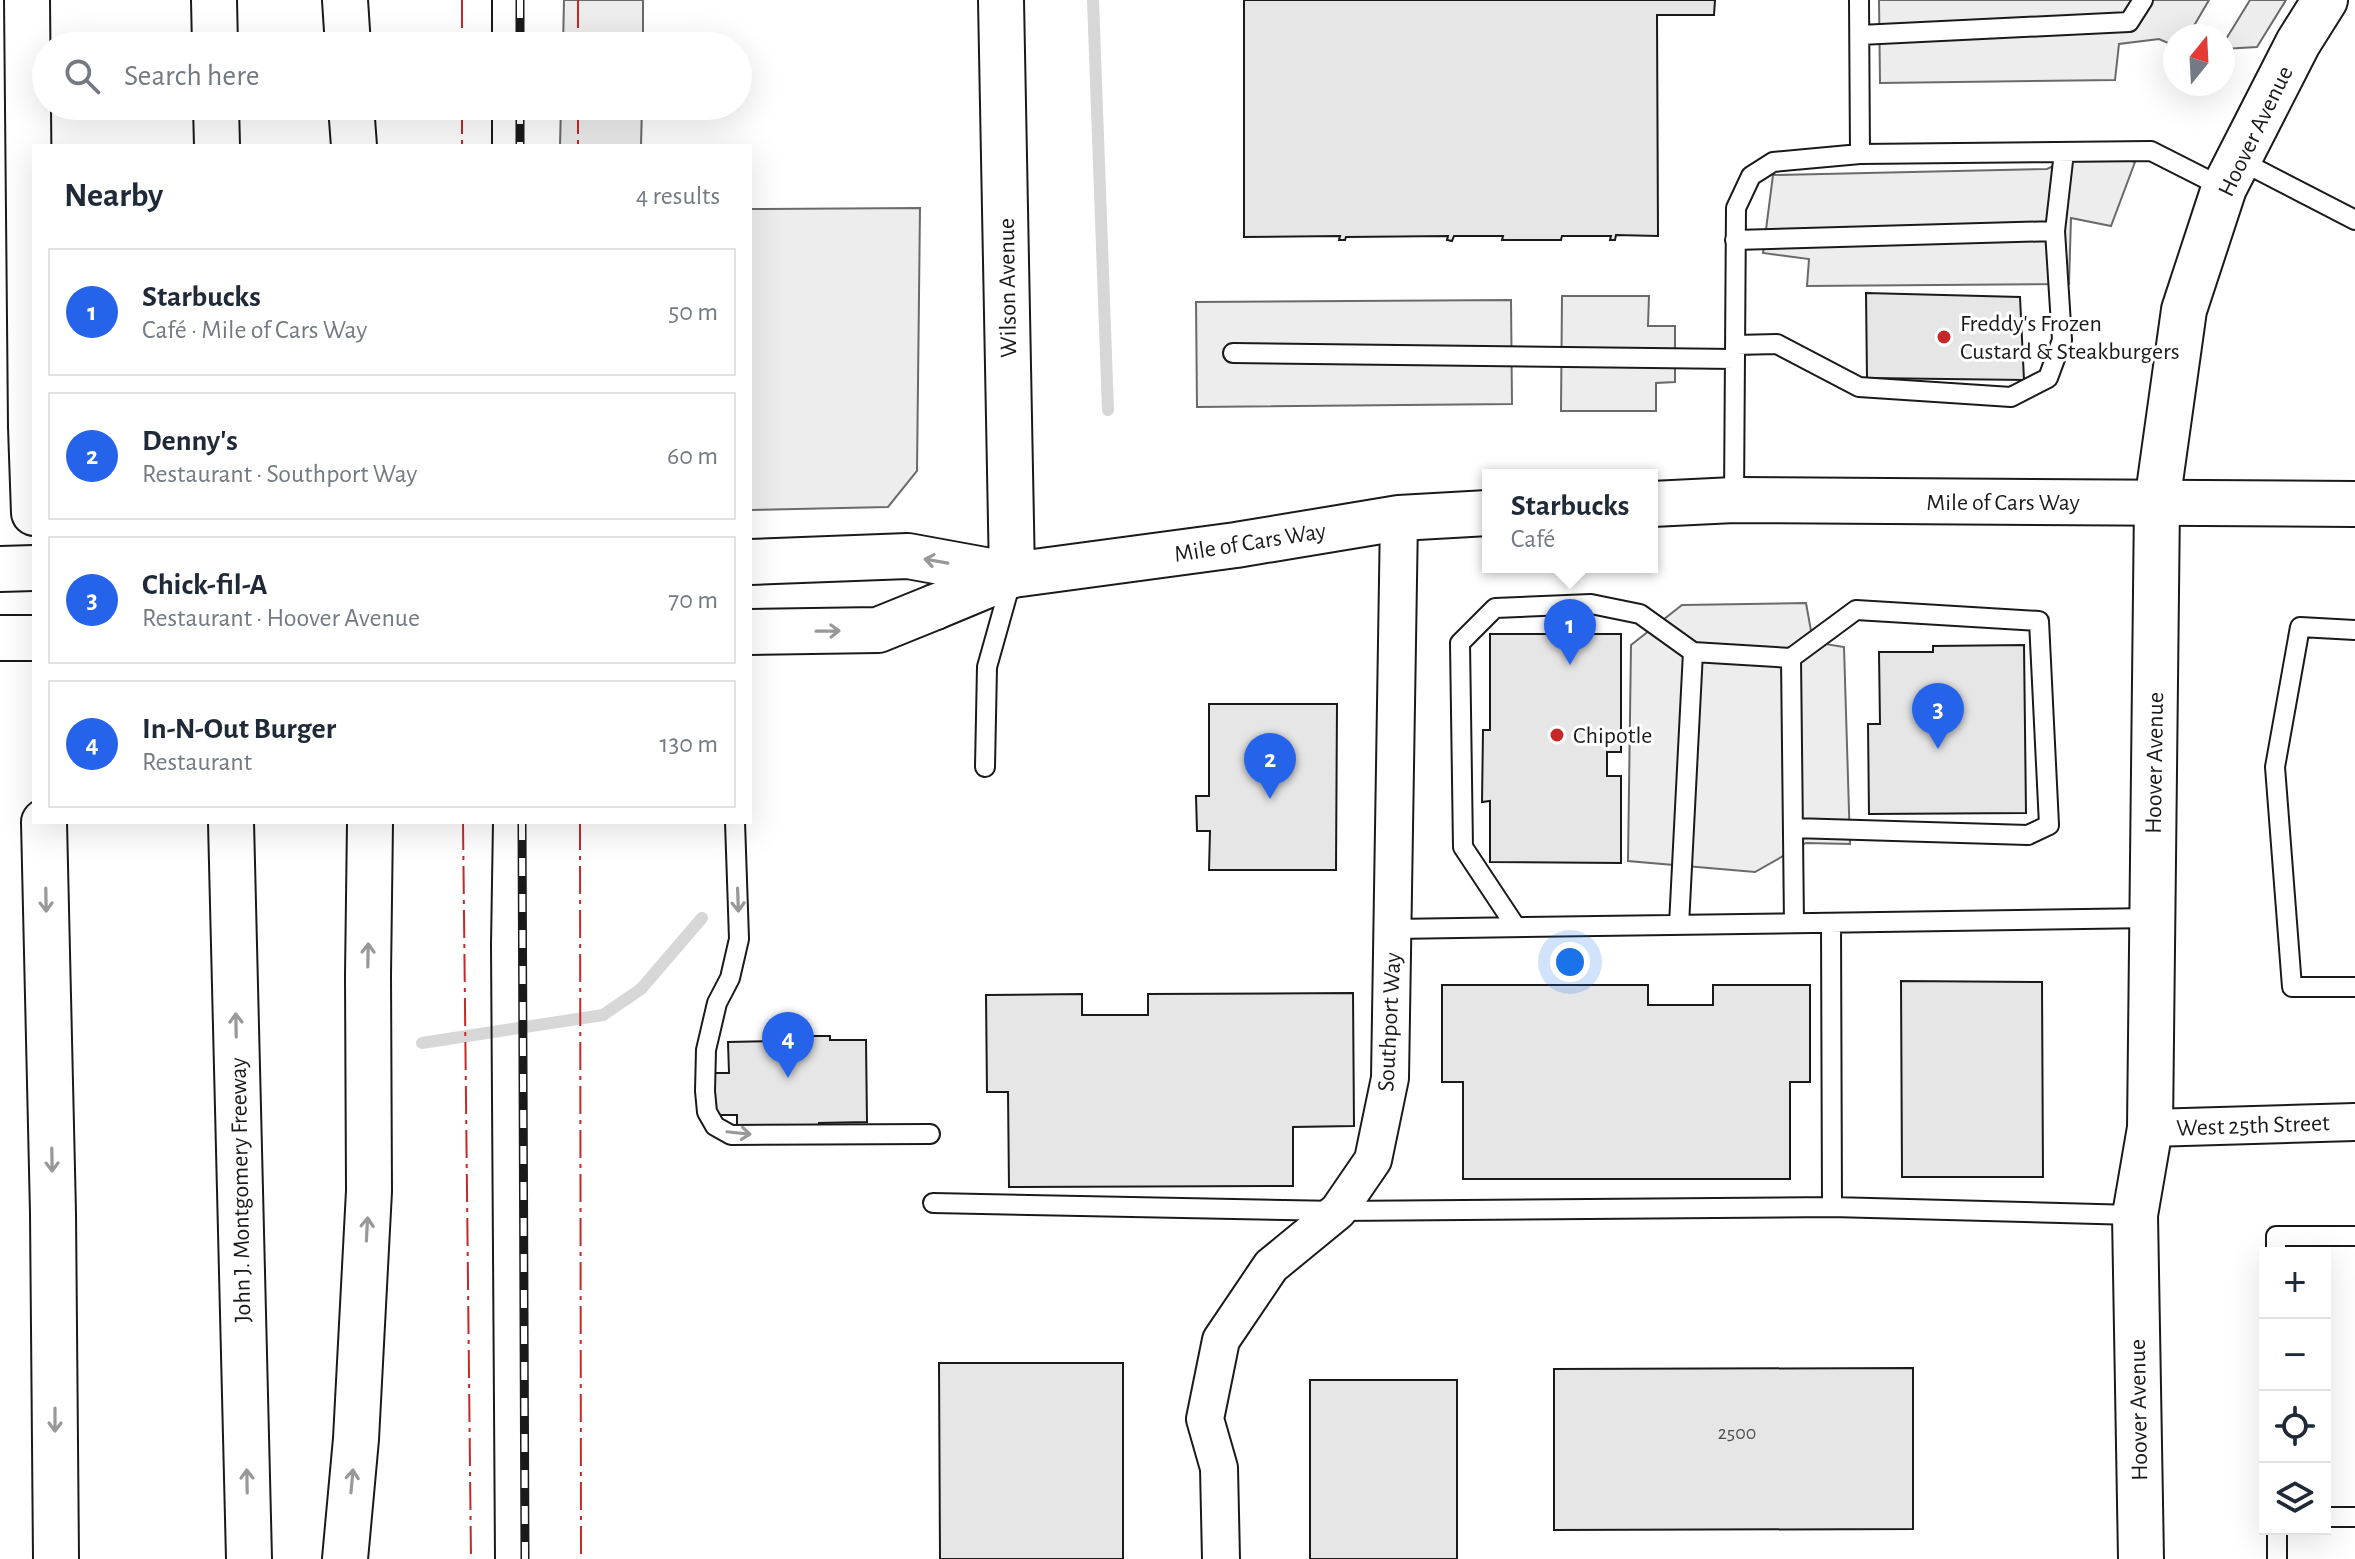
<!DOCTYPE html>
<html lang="en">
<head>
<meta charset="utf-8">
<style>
	:root { --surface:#fff; --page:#f6f6f7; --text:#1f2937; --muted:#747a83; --line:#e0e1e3; --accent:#2563eb }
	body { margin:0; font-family:"Alegreya Sans",sans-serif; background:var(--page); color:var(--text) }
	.controls { position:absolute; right:24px; bottom:24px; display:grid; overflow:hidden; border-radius:0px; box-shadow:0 8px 32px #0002 }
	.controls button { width:72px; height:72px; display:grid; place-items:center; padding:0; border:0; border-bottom:2px solid var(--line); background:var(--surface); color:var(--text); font:40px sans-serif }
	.compass { position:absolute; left:2163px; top:24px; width:72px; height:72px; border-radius:50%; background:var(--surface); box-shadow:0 8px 32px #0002; rotate:18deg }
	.you { position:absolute; left:1570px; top:962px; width:28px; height:28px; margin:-20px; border:6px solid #fff; border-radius:50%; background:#1a73e8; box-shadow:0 0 0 12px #1a73e833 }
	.badge { display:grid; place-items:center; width:52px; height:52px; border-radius:50%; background:var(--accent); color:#fff; font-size:26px; font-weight:700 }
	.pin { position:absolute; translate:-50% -66px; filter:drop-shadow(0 2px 4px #0008) }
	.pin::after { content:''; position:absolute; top:42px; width:28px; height:24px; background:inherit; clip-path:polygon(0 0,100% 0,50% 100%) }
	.popup { position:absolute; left:1482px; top:469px; width:176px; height:104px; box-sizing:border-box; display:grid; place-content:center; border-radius:0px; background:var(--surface); filter:drop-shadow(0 2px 6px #0005); font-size:26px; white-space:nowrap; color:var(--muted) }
	.popup b { font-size:30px; color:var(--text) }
	.popup::after { content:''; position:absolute; left:50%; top:100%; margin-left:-16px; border:16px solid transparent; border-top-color:var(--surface) }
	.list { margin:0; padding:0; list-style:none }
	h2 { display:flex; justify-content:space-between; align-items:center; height:104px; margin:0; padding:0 32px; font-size:34px }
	h2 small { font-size:26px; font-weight:400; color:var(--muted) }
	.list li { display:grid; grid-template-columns:52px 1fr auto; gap:24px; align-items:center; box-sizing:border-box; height:128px; margin:0 16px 16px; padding:0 16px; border:2px solid var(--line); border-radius:0px }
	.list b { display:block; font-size:30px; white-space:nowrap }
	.list p { margin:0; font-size:26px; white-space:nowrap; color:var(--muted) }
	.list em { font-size:26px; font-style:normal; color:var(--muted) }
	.icon { flex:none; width:44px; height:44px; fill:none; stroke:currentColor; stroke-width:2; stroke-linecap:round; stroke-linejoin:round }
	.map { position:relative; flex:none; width:2355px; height:1559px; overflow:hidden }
	.search { position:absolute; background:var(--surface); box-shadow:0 8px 32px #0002; left:32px; top:32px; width:720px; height:88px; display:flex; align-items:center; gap:20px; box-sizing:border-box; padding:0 28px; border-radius:44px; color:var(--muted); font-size:30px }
	.panel { position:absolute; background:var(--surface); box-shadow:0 8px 32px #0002; left:32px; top:144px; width:720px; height:680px; border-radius:0px }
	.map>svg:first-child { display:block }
	.built { fill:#ededed; stroke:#6a6a6a; stroke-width:2 }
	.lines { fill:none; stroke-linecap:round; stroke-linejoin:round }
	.stream { stroke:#d7d7d7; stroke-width:12 }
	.building { fill:#e6e6e6; stroke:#1a1a1a; stroke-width:2 }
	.service-casing { stroke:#1a1a1a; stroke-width:22 }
	.minor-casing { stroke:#1a1a1a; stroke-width:40 }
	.tertiary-casing { stroke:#1a1a1a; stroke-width:48 }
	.secondary-casing { stroke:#1a1a1a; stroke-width:48 }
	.motorway-casing { stroke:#1a1a1a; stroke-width:48 }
	.service { stroke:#fff; stroke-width:18 }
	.minor { stroke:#fff; stroke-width:36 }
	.tertiary { stroke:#fff; stroke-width:44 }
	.secondary { stroke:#fff; stroke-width:44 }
	.motorway { stroke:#fff; stroke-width:44 }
	.tram { stroke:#1a1a1a; stroke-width:2 }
	.rail-casing { stroke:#1a1a1a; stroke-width:9 }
	.rail { stroke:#fff; stroke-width:6; stroke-dasharray:18; stroke-linecap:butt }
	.power { stroke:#c62828; stroke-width:2; stroke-dasharray:28 6 4 6; stroke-linecap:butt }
	.oneway { stroke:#989898 }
	.poi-dot { fill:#c62828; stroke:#fff; stroke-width:3 }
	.labels { text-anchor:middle; stroke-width:6; stroke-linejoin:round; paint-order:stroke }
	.number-label { font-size:20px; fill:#4d4d4d }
	.street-label { font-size:24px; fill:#1a1a1a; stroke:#fff }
	.poi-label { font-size:24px; fill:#1a1a1a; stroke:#fff; text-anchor:start }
</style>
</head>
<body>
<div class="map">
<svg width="2355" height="1559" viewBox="0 0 2355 1559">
	<rect width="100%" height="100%" fill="#fff"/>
	<path class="built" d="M 564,0 L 643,0 L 643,46 L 563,46 Z
		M 1879,0 L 2209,0 L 2188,36 L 2175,36 L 2175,46 L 2159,39 L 2119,44 L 2115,80 L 1880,83 Z
		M 2250,0 L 2286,0 L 2257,47 L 2223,49 L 2223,44 Z
		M 561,106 L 642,106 L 641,146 L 560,146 Z
		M 2089,149 L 2135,162 L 2111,226 L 2071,218 L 2069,284 L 1807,286 L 1809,259 L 1763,253 L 1773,175 L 2047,169 Z
		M 920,208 L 917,471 L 888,507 L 750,510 L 750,209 Z
		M 1562,296 L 1649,296 L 1648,326 L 1675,326 L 1675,382 L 1656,383 L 1656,411 L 1561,411 Z
		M 1511,300 L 1512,404 L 1197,407 L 1196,302 Z
		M 1806,603 L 1813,642 L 1844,647 L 1850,844 L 1806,843 L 1755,872 L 1628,861 L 1631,645 L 1682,605 Z"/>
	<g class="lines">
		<path class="stream" d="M 1093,0 L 1108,410
			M 422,1043 L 603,1015 L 641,989 L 702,918"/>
	</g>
	<path class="building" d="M 1244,0 L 1715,0 L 1714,15 L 1657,15 L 1658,236 L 1616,235 L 1615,240 L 1610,240 L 1611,236 L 1562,236 L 1561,240 L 1502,240 L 1503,236 L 1454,236 L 1452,241 L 1447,240 L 1448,236 L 1346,237 L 1345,240 L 1339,240 L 1340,236 L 1244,237 Z
		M 1866,293 L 2020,297 L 2024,380 L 1867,378 Z
		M 1490,634 L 1621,634 L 1621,752 L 1607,752 L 1607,776 L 1621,776 L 1621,863 L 1490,862 L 1490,801 L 1482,802 L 1483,730 L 1490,730 Z
		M 2024,645 L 2026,813 L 1869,814 L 1868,724 L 1880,724 L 1879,652 L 1933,652 L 1933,646 Z
		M 1209,704 L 1337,704 L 1336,870 L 1209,870 L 1210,831 L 1197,831 L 1196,796 L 1209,796 Z
		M 1901,981 L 2042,982 L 2043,1177 L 1902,1177 Z
		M 1442,985 L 1648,985 L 1648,1005 L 1713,1005 L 1713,985 L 1810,985 L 1810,1082 L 1790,1082 L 1790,1179 L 1463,1179 L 1463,1082 L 1442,1082 Z
		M 1353,993 L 1354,1126 L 1293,1127 L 1293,1186 L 1009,1187 L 1008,1092 L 987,1092 L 986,995 L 1082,994 L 1082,1015 L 1148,1015 L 1148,994 Z
		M 781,1036 L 830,1036 L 830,1040 L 866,1040 L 867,1122 L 819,1123 L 819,1129 L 737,1130 L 737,1115 L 714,1115 L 713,1073 L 729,1073 L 728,1042 L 781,1041 Z
		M 939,1363 L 1123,1363 L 1123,1559 L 940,1559 Z
		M 1913,1368 L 1913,1529 L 1554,1530 L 1554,1369 Z
		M 1310,1380 L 1457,1380 L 1457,1559 L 1310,1559 Z"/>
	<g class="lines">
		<defs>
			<path id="service" d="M 1859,0 L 1860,154
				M 1860,35 L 2129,22 L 2143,0
				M 2239,160 L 2355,220
				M 1735,240 L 2055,231 L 2064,152
				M 1735,345 L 1777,344 L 1859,387 L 2011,397 L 2048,378 L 2062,340 L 2055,231
				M 1233,353 L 1735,359
				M 1734,500 L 1736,208 L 1751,176 L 1773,162 L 1860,154 L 2151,151 L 2224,188
				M 2355,630 L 2300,627 L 2275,767 L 2292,987 L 2355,987
				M 1791,658 L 1856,610 L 2039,621 L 2049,825 L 2028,835 L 1793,828
				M 985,767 L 987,667 L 1012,578
				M 735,822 L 739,939 L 730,978 L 717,1003 L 706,1050 L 705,1091 L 707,1112 L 715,1126 L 731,1135 L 930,1134
				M 1831,923 L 1832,1207 L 2135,1215
				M 1679,925 L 1693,652 L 1791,658 L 1794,923
				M 1516,927 L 1463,847 L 1460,643 L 1495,608 L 1591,604 L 1640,614 L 1693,652
				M 1393,929 L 2152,918
				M 933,1203 L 1338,1211 L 1832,1207
				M 2276,1253 L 2276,1236 L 2355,1236
				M 2325,1517 L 2355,1517
				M 2277,1529 L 2277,1559"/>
			<path id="minor" d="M 2150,1128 L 2355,1122
				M 1221,1559 L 1219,1468 L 1205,1419 L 1221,1340 L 1271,1266 L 1338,1211 L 1373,1160 L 1390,1078 L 1399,518"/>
			<path id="tertiary" d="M 935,607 L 1012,575 L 1001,0
				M 2141,1559 L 2135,1215 L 2150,1128 L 2157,503 L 2184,310 L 2224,188 L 2298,43 L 2325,0"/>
			<path id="secondary" d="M 1652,504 L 1734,500 L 2355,504
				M 750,562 L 908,556 L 1012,575 L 1236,545 L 1399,518 L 1488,513
				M 0,569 L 34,568
				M 750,632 L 878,630 L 935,607
				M 0,638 L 34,638"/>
			<path id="motorway" d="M 27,0 L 31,427 L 34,513
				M 214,0 L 215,46
				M 345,0 L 348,46
				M 216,106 L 217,146
				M 351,106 L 354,146
				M 44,822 L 53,1213 L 56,1559
				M 231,822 L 249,1559
				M 345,1559 L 356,1439 L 369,1191 L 368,975 L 370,822"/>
		</defs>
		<use href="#service" class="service-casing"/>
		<use href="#minor" class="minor-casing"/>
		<use href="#tertiary" class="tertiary-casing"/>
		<use href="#secondary" class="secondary-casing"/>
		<use href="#motorway" class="motorway-casing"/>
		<use href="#service" class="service"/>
		<use href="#minor" class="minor"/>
		<use href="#tertiary" class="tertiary"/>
		<use href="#secondary" class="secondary"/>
		<use href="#motorway" class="motorway"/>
		<path class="tram" d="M 492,0 L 492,46
			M 492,106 L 492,146
			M 493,822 L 491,944 L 495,1559"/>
		<defs>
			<path id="rail" d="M 520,0 L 520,46
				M 520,106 L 520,146
				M 522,822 L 525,1559"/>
		</defs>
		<use href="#rail" class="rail-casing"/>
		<use href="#rail" class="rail"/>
		<path class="power" d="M 462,0 L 462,46
			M 578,0 L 578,46
			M 462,106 L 462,146
			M 578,106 L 578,146
			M 463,822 L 471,1559
			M 580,822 L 581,1559"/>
	</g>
	<defs><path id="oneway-shaft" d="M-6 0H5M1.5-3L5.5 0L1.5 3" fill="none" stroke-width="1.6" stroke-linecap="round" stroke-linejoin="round" transform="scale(2)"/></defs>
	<g class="oneway">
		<use href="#oneway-shaft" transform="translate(936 561) rotate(-170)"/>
		<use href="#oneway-shaft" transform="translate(828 631) rotate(-1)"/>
		<use href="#oneway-shaft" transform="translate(46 900) rotate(89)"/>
		<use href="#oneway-shaft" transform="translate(738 900) rotate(88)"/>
		<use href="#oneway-shaft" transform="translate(368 955) rotate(-89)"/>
		<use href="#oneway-shaft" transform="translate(236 1025) rotate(-91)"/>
		<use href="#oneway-shaft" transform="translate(739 1133) rotate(6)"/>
		<use href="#oneway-shaft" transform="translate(52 1160) rotate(89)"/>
		<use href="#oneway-shaft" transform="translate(367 1229) rotate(-87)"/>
		<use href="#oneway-shaft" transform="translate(55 1420) rotate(90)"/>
		<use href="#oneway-shaft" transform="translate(247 1481) rotate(-91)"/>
		<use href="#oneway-shaft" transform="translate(352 1481) rotate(-85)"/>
	</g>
	<g class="poi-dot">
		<circle cx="1944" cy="337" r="8"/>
		<circle cx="1557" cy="735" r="8"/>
	</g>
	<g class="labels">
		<g class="number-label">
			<text x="1737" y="1439">2500</text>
		</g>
		<g class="street-label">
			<text transform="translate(2255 131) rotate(-64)" y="8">Hoover Avenue</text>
			<text transform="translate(1007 288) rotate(-91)" y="8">Wilson Avenue</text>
			<text x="2003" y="510">Mile of Cars Way</text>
			<text transform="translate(1250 542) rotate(-9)" y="8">Mile of Cars Way</text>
			<text transform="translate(2154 763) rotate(-89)" y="8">Hoover Avenue</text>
			<text transform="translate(1389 1022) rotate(-87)" y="8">Southport Way</text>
			<text transform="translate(2253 1125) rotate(-2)" y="8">West 25th Street</text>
			<text transform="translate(240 1190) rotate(-91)" y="8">John J. Montgomery Freeway</text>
			<text transform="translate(2138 1410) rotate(-91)" y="8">Hoover Avenue</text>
		</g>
		<g class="poi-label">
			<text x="1960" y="331">Freddy's Frozen<tspan x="1960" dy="28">Custard &amp; Steakburgers</tspan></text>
			<text x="1573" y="743">Chipotle</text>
		</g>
	</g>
</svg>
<div class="controls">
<button>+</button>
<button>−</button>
<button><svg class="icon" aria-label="locate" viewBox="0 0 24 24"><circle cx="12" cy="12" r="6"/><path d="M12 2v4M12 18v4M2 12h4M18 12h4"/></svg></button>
<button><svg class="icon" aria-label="layers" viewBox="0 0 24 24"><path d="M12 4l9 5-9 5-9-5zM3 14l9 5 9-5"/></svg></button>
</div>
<svg class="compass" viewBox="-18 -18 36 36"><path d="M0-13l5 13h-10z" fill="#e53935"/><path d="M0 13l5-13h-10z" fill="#747a83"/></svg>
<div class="you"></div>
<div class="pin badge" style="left:1570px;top:665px">1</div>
<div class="popup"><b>Starbucks</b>Café</div>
<div class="pin badge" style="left:1270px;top:799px">2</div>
<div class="pin badge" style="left:1938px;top:749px">3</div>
<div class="pin badge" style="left:788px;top:1078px">4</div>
<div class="search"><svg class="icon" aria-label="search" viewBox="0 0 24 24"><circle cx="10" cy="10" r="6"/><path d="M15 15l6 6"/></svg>Search here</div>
<section class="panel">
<h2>Nearby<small>4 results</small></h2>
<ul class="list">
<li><span class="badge">1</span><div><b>Starbucks</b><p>Café · Mile of Cars Way</p></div><em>50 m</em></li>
<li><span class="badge">2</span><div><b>Denny's</b><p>Restaurant · Southport Way</p></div><em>60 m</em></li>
<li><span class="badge">3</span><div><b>Chick-fil-A</b><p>Restaurant · Hoover Avenue</p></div><em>70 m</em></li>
<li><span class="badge">4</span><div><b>In-N-Out Burger</b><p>Restaurant</p></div><em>130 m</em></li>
</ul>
</section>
</div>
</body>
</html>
